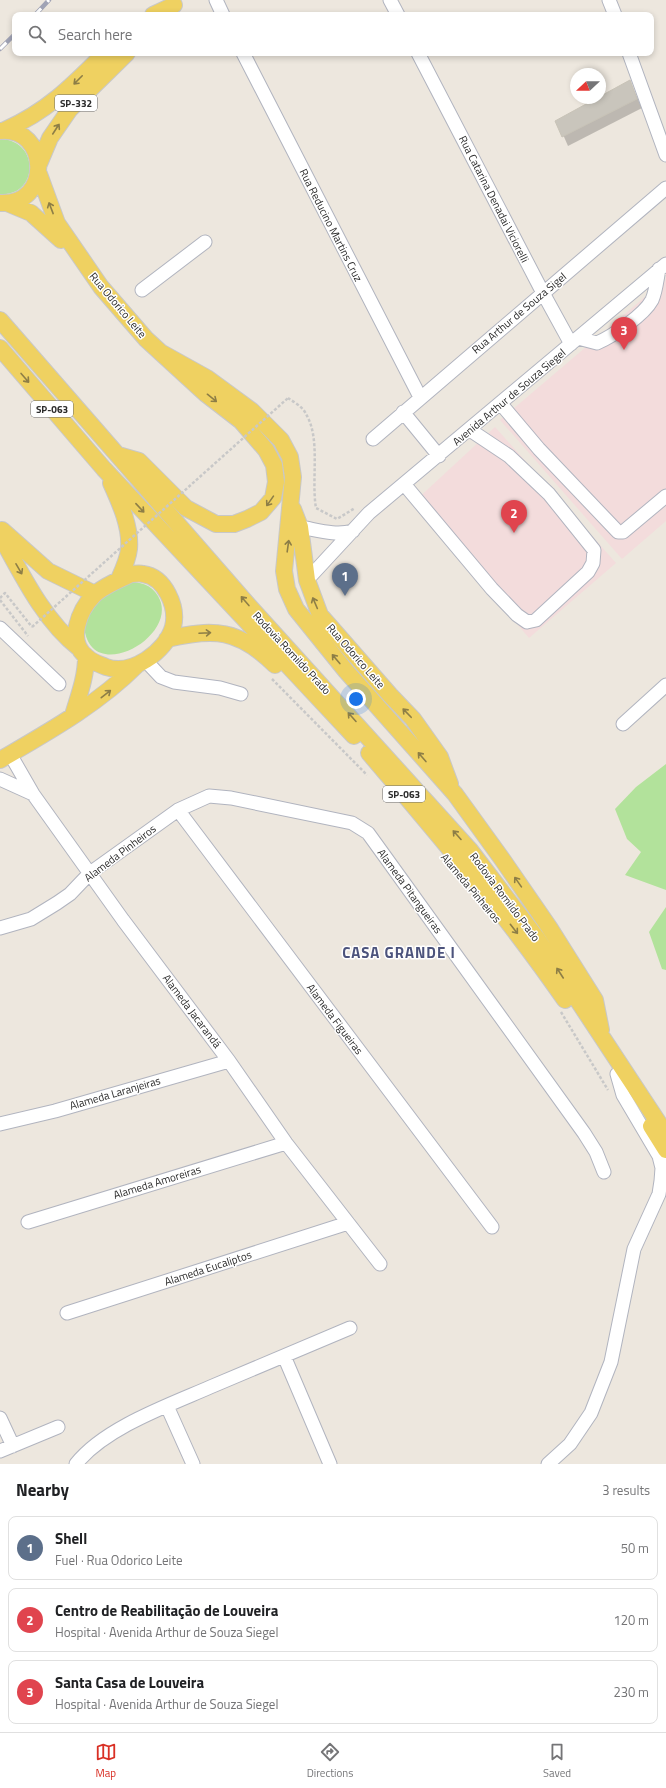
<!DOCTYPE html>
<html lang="en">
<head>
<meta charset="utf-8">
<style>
	:root { --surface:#fff; --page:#f2f2f2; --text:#202124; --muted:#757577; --line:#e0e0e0; --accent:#d93025 }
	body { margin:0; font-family:"Titillium Web",sans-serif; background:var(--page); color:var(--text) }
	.compass { position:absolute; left:570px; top:68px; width:36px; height:36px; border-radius:50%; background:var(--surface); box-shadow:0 2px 6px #0003; rotate:248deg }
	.you { position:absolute; left:356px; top:699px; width:14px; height:14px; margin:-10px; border:3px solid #fff; border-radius:50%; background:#1a73e8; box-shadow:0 0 0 6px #1a73e833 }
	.badge { display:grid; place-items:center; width:26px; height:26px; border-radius:50%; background:var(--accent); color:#fff; font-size:13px; font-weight:700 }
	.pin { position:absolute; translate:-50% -33px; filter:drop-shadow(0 1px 2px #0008) }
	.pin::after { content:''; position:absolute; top:21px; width:14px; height:12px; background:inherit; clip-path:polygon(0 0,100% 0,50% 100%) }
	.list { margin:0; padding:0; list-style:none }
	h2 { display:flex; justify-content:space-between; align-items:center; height:52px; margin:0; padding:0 16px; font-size:17px }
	h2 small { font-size:13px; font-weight:400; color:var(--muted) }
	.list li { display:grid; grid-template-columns:26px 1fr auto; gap:12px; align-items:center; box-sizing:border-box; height:64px; margin:0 8px 8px; padding:0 8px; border:1px solid var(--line); border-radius:8px }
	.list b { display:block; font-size:15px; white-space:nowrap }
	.list p { margin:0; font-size:13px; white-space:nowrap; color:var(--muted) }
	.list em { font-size:13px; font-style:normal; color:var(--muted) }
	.icon { flex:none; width:22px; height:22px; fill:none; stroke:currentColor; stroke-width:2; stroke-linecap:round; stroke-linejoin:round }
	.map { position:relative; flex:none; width:666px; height:1464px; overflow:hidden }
	.search { position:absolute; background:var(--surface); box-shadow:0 2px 6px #0003; left:12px; right:12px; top:12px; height:44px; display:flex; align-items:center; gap:10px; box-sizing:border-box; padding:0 14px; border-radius:8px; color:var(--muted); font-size:15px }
	.sheet { height:268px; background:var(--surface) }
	nav { display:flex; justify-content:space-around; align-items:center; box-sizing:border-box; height:56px; border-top:1px solid var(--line); background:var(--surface); font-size:11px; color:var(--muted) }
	nav a { display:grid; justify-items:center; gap:2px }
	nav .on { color:var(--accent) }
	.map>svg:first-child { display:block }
	.medical { fill:#f3dcdc }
	.green { fill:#b2e29b }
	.shadow { fill:#0003 }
	.building { fill:#c9c5bc; stroke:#c8c3b7 }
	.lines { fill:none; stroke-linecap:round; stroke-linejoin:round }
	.minor-casing { stroke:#b1b4bf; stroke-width:15 }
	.major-casing { stroke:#c8c8c8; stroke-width:18 }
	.path { stroke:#c8c8c8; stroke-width:2.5; stroke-dasharray:3 2; stroke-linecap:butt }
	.minor { stroke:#fff; stroke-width:13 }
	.major { stroke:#efd161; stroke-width:16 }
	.rail-casing { stroke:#a0a3b5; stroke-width:4.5 }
	.rail { stroke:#fff; stroke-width:3; stroke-dasharray:9; stroke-linecap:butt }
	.path-bridge { stroke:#c8c8c8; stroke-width:2.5; stroke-dasharray:3 2; stroke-linecap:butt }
	.oneway { stroke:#8d7e46 }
	.labels { text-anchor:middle; stroke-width:3; stroke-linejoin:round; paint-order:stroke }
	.shield { fill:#fff; stroke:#6b6b6b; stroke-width:1 }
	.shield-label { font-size:10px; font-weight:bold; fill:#2b2b2b }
	.street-label { font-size:11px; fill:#2b2b2b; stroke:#fff }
	.district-label { font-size:15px; font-weight:bold; letter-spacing:1px; fill:#4c537c; stroke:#fff }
</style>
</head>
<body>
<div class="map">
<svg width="666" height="1464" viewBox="0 0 666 1464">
	<rect width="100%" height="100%" fill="#ede7de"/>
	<path class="medical" d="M 666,279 L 666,521 L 622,559 L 500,420 Z
		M 495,427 L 616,563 L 529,638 L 414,502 Z"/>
	<path class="green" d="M 0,139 C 41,140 38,197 0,194 Z
		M 127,582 C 140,582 151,584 158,596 C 182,636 87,689 84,624 L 97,601 Z
		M 666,764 L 666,890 L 625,875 L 641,852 L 627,839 L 615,809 L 636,787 Z
		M 666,907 L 666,970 L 662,969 L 649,932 Z"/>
	<path class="shadow" d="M 630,82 L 642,108 L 568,146 L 557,121 Z"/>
	<path class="building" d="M 630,80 L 637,99 L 562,137 L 555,121 Z"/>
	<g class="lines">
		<defs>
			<path id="minor" d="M 216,0 L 223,15
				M 390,0 L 398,15
				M 609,0 L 615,15
				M 243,53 L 420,397
				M 418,53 L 543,293 L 571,344
				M 629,53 L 666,155
				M 142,290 L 205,242
				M 578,338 L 597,343 C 613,336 644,315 652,300 C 656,291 657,279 659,269
				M 501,404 L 539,449 L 618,532 L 623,532 L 666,496
				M 403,412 L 439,456
				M 373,439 L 666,188
				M 404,484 L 492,589 L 517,615 L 527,622 L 536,620 L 588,572 L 593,563 L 594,550 L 549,494 L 509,456 L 470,430
				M 300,527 C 318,530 335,536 353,531
				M 307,580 L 369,513 L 666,264
				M 0,628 L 59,684
				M 145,660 L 161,677 L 174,682 L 220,688 L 241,694
				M 623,724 L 666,685
				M 10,754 L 33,794 L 123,920 L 229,1061 L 286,1143 L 380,1264
				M 0,779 L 33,794
				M 178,810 L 492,1227
				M 0,928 L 31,919 L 57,903 L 70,894 L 90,873 L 178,810 L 209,796 L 231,798 L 352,823 L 368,833 L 381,851 L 584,1133 L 596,1152 L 604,1172
				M 0,1124 L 55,1111 L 229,1061
				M 28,1222 L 286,1143
				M 67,1313 L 348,1223
				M 284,1356 L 330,1464
				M 167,1406 L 193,1464
				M 0,1418 L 13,1446
				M 0,1451 L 58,1427
				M 76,1464 C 105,1427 172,1404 215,1385 C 260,1366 305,1347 350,1328
				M 548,1464 L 570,1444 L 591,1413 L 611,1362 L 634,1249 L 659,1194 L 661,1181 L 662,1168 L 659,1156 L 623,1095 L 617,1074"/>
			<path id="major" d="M 153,15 L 174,5
				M 5,130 C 48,111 73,85 105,53
				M 0,131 C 49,126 53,206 0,203
				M 39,164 L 50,138 L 70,109 L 127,53
				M 39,174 L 57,223 L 101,287 L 146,339 L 206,394 L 241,421 L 266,450 L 274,465 L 276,482 L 273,498 L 261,512 L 247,519 L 234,524 L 216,524 L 186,508 L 139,461 L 118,455
				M 7,203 L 31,213 L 61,240
				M 0,320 L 249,606 L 470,850 L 536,937 L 666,1134
				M 0,348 L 104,469 L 354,736
				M 162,353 L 207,378 L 252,411 L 281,440 L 290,457 L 293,477 L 284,571 L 287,589 L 296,609 L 346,671 L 455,794 L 502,859 L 549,927 L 595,1000 L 601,1030
				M 111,483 C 120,503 131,527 129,549 C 128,559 123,570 119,579
				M 293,509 L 300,527 L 307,580 L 320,615 L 390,695 L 413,719 L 440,757 L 450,784
				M 2,530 L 48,571 L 95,594
				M 0,535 C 21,573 44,621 79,648
				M 131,574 C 135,574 139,573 143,574 C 165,577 178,607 173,627 C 166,652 131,676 106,667 C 99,664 92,662 87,657 C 66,642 79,610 94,595 C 103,586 119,580 131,574 Z
				M 167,639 C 214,628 239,629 275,665
				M 73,715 C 79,695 86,677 86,657
				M 369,753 C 437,833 505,913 565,1000
				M 0,760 C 48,732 97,705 137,665
				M 651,1126 L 666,1150"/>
		</defs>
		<use href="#minor" class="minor-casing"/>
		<use href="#major" class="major-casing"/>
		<path class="path" d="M 288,398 C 294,402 303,407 306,414 C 321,439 311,479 316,508 L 337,519 L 355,508
			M 0,598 L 5,593 L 32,627
			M 0,600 L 28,636
			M 272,679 L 367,775
			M 561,1012 L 608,1090"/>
		<use href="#minor" class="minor"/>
		<use href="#major" class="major"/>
		<defs>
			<path id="rail" d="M 35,15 L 49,0
				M 0,49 L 15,34"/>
		</defs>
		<use href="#rail" class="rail-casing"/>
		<use href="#rail" class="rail"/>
		<path class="path-bridge" d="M 32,627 L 288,398"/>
	</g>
	<defs><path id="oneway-shaft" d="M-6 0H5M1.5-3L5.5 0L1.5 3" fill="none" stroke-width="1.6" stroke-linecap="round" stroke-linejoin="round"/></defs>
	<g class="oneway">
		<use href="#oneway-shaft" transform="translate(78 80) rotate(135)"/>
		<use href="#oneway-shaft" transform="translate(56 129) rotate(-57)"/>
		<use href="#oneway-shaft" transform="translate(51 208) rotate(-111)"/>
		<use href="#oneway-shaft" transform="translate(25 378) rotate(49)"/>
		<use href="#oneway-shaft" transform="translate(212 398) rotate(39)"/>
		<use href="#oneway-shaft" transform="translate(270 501) rotate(125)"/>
		<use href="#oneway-shaft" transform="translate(140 508) rotate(47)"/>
		<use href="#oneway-shaft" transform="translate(288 546) rotate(-82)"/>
		<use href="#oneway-shaft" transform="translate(19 569) rotate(60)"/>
		<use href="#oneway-shaft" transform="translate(245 601) rotate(-131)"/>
		<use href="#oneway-shaft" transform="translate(315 603) rotate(-113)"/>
		<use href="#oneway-shaft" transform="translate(205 633) rotate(-3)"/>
		<use href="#oneway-shaft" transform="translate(336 659) rotate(-130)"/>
		<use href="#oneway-shaft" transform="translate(106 694) rotate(-38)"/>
		<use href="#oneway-shaft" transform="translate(407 713) rotate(-134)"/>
		<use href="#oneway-shaft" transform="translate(352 717) rotate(-132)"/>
		<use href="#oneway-shaft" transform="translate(422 757) rotate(-131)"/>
		<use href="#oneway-shaft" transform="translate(457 835) rotate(-132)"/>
		<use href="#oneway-shaft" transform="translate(518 882) rotate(-125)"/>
		<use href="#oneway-shaft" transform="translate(514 929) rotate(52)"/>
		<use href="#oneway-shaft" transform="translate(560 973) rotate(-123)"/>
	</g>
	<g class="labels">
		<g class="shield">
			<rect x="55" y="95" width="42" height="16" rx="3"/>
			<rect x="31" y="401" width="42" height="16" rx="3"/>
			<rect x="383" y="786" width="42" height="16" rx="3"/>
		</g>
		<g class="shield-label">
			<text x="76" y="107">SP-332</text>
			<text x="52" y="413">SP-063</text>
			<text x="404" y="798">SP-063</text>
		</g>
		<g class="street-label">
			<text transform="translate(494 199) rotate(63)" y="4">Rua Catarina Denadai Viciorelli</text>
			<text transform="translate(331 225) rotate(63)" y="4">Rua Reducino Martins Cruz</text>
			<text transform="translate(118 305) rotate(50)" y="4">Rua Odorico Leite</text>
			<text transform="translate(519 313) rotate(-40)" y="4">Rua Arthur de Souza Sigel</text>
			<text transform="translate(509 397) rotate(-40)" y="4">Avenida Arthur de Souza Siegel</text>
			<text transform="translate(292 653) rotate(47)" y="4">Rodovia Romildo Prado</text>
			<text transform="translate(356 656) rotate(49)" y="4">Rua Odorico Leite</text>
			<text transform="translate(120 853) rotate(-37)" y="4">Alameda Pinheiros</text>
			<text transform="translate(471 888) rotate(50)" y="4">Alameda Pinheiros</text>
			<text transform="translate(410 891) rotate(54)" y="4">Alameda Pitangueiras</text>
			<text transform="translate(505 897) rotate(53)" y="4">Rodovia Romildo Prado</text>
			<text transform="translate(192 1011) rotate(53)" y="4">Alameda Jacarandá</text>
			<text transform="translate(335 1019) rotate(53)" y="4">Alameda Figueiras</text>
			<text transform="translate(115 1093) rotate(-16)" y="4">Alameda Laranjeiras</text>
			<text transform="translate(157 1182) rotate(-17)" y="4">Alameda Amoreiras</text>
			<text transform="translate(208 1268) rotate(-18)" y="4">Alameda Eucaliptos</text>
		</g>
		<g class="district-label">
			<text x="399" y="958">CASA GRANDE I</text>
		</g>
	</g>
</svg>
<svg class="compass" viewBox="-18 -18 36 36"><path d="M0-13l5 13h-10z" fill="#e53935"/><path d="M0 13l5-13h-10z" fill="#757577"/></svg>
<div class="you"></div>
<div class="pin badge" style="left:345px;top:596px;background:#5c6f8a">1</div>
<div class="pin badge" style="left:514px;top:533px;background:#e0444e">2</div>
<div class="pin badge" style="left:624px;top:350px;background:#e0444e">3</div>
<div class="search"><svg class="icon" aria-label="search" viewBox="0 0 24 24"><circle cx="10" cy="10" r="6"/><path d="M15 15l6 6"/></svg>Search here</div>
</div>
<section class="sheet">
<h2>Nearby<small>3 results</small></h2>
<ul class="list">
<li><span class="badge" style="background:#5c6f8a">1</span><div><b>Shell</b><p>Fuel · Rua Odorico Leite</p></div><em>50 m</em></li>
<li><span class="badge" style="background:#e0444e">2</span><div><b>Centro de Reabilitação de Louveira</b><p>Hospital · Avenida Arthur de Souza Siegel</p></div><em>120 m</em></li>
<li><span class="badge" style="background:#e0444e">3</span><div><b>Santa Casa de Louveira</b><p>Hospital · Avenida Arthur de Souza Siegel</p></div><em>230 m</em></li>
</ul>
</section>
<nav>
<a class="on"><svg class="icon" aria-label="map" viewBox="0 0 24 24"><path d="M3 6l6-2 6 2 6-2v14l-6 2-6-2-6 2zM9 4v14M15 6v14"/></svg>Map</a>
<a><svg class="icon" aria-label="directions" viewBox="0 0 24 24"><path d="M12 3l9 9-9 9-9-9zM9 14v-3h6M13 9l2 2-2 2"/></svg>Directions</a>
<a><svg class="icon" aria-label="saved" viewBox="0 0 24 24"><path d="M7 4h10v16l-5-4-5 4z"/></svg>Saved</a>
</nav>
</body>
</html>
